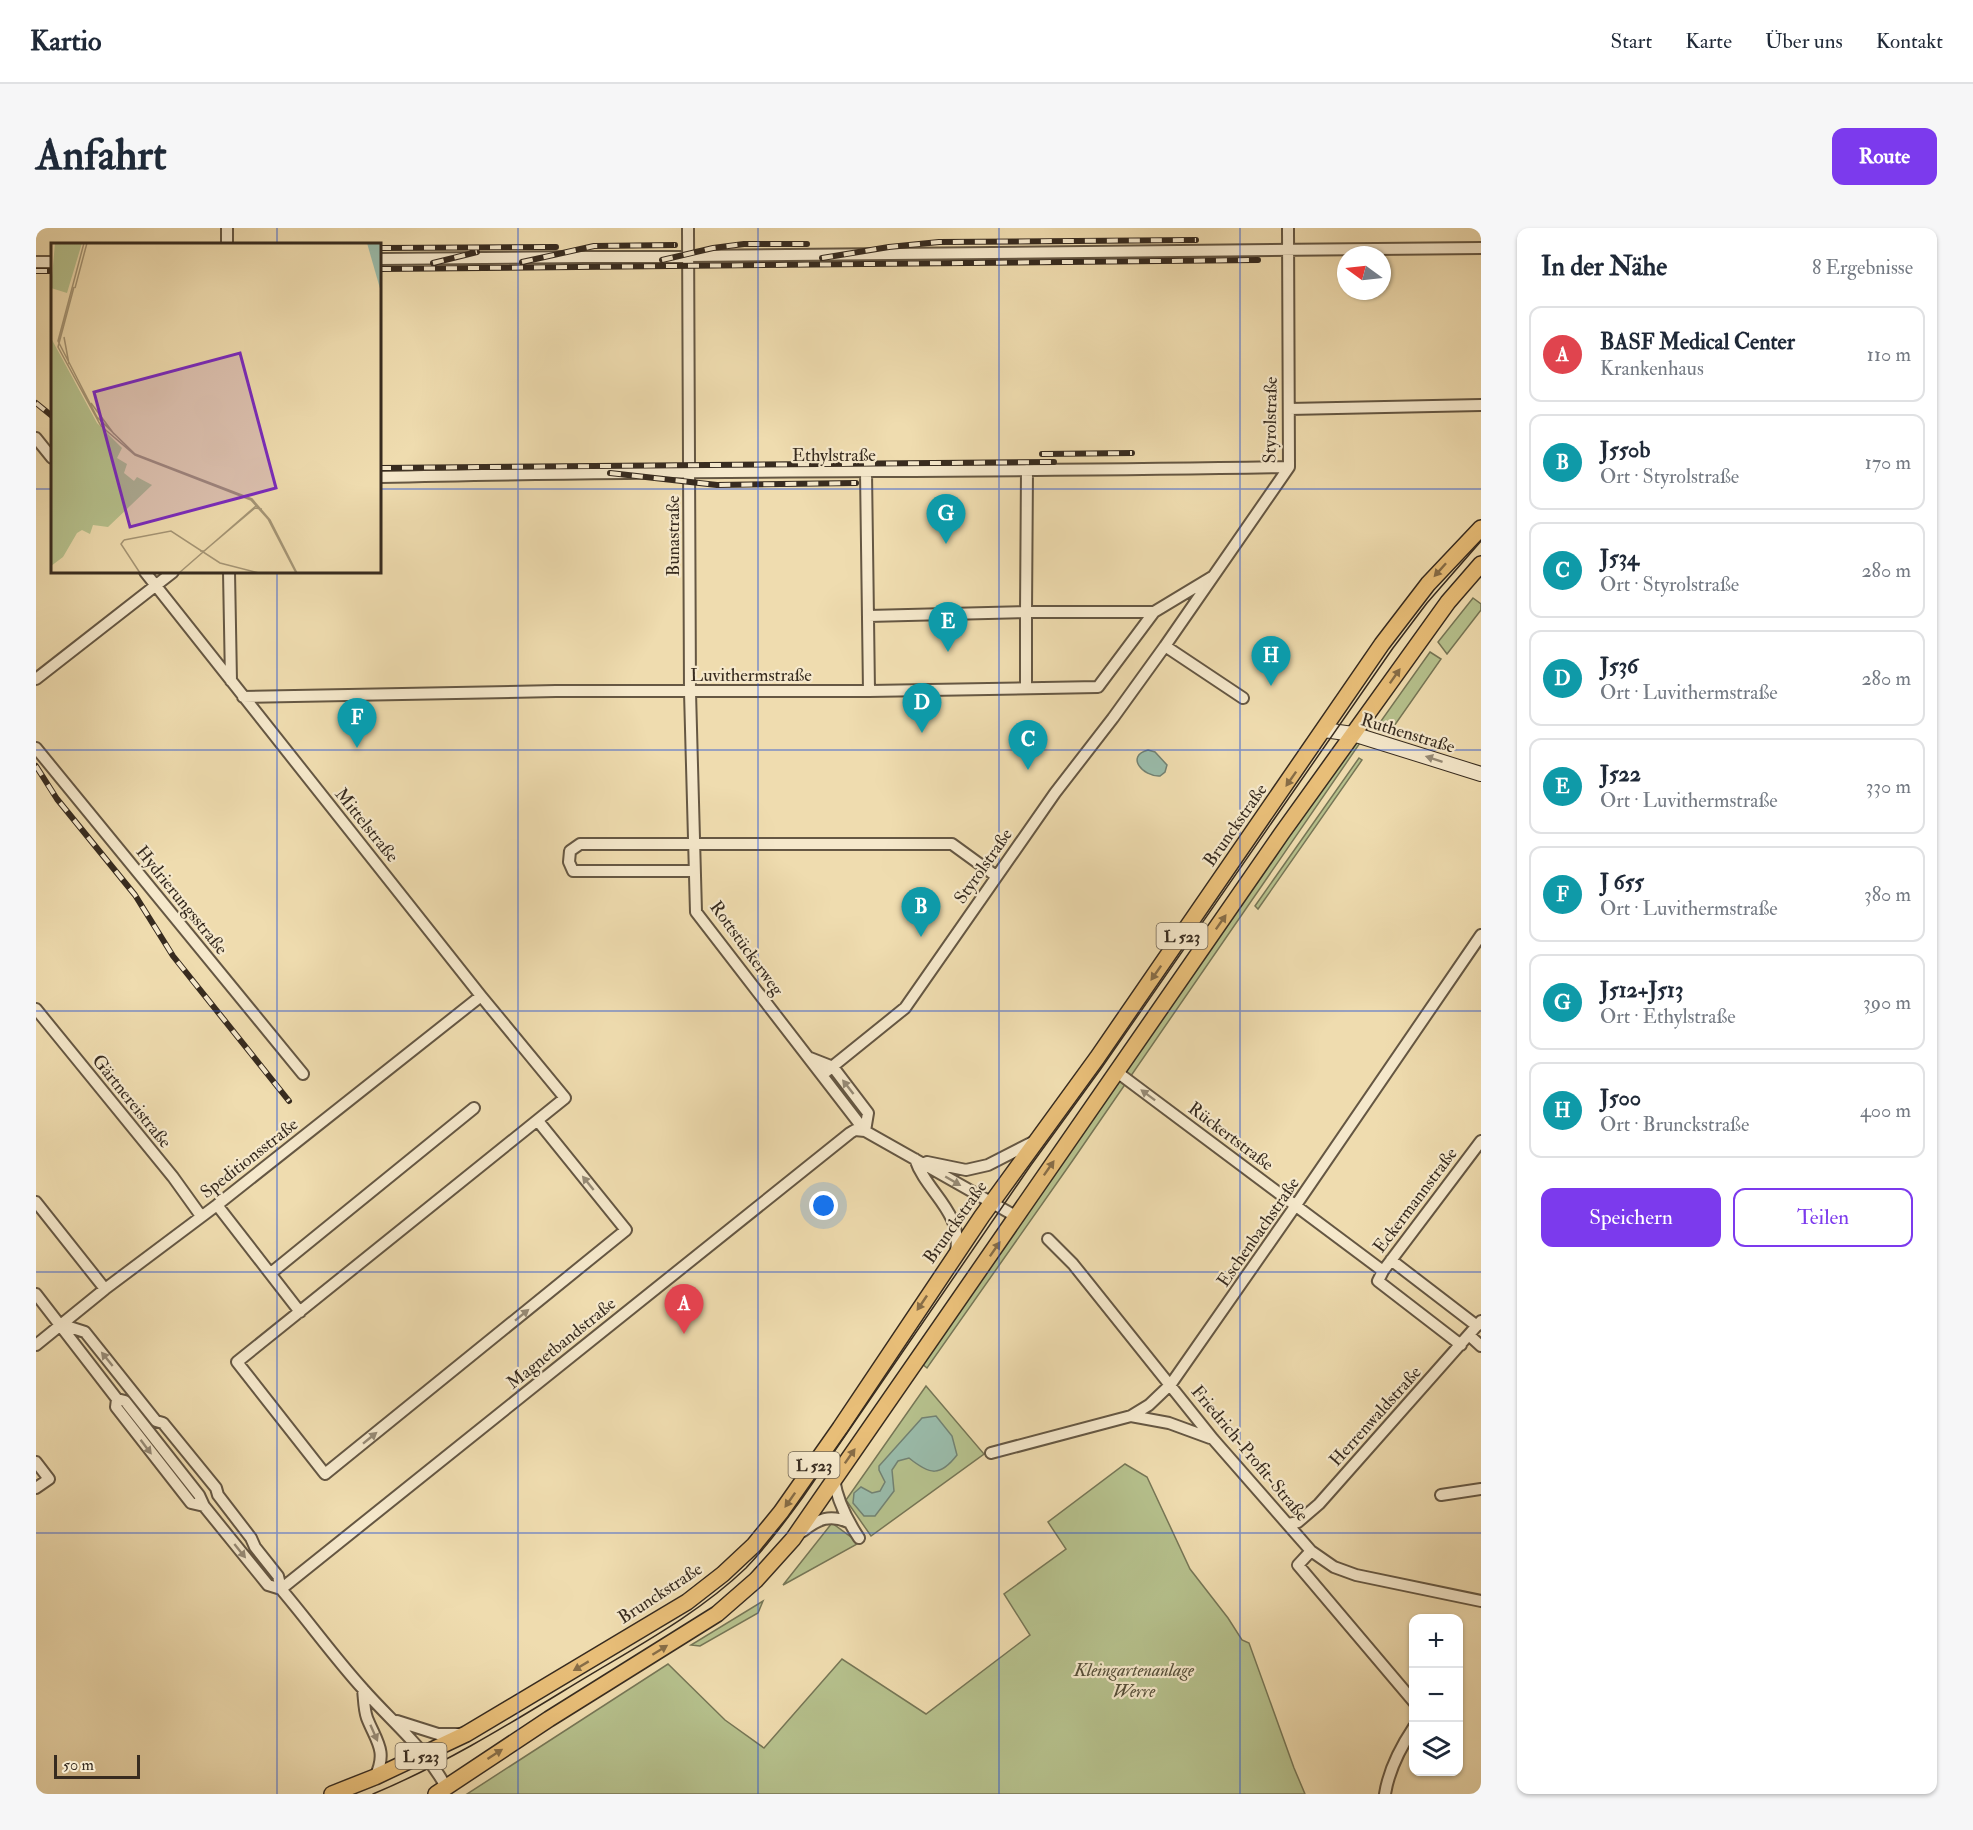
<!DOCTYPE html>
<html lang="de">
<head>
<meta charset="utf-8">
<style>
	:root { --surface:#fff; --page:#f6f6f7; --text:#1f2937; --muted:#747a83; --line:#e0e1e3; --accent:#7c3aed }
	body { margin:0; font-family:"IM FELL Double Pica",serif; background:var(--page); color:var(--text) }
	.controls { position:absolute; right:18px; bottom:18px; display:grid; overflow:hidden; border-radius:12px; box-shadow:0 2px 4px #0004 }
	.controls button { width:54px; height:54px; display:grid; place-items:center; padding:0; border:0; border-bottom:2px solid var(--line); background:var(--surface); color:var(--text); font:30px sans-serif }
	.compass { position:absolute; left:1301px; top:18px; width:54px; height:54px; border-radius:50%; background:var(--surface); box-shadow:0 2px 4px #0004; rotate:285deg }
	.scale { position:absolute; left:18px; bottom:15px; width:86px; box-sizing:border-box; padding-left:6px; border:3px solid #372b1f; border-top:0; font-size:16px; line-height:21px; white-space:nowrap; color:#372b1f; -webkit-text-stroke:4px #f5e8cb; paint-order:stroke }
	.you { position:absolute; left:788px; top:978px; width:21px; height:21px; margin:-15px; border:4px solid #fff; border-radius:50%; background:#1a73e8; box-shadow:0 0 0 9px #1a73e833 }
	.badge { display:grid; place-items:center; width:39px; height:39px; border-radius:50%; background:var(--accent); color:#fff; font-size:20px; font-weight:700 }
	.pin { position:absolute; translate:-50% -50px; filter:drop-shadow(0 2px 3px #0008) }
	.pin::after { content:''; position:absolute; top:32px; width:21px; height:18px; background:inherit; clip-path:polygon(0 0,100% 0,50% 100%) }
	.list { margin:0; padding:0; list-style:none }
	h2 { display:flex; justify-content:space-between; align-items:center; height:78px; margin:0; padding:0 24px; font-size:26px }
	h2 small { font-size:20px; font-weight:400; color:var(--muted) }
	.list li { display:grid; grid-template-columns:39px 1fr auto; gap:18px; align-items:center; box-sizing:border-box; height:96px; margin:0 12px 12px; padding:0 12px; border:2px solid var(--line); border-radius:12px }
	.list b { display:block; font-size:22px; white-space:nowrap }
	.list p { margin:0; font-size:20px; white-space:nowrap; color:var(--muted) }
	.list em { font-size:20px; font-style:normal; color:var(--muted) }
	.actions { display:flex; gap:12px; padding:18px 24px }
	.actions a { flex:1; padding:14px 0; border:2px solid var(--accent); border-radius:12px; text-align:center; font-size:21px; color:var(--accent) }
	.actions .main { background:var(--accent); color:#fff }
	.icon { flex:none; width:33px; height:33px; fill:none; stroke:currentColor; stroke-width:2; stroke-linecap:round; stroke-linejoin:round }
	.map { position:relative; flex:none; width:1445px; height:1566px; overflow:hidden; border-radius:12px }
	header { display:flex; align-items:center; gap:36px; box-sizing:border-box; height:84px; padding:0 30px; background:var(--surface); border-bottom:2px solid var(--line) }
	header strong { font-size:28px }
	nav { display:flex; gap:33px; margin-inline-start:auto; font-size:21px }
	.intro { display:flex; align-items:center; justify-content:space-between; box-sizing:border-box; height:144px; padding:0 36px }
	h1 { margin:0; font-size:42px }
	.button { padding:15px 27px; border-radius:12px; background:var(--accent); color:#fff; font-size:21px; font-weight:700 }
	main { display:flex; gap:36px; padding:0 36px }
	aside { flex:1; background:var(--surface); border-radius:12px; box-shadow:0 2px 4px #0004 }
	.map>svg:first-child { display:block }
	.green { fill:#b6c18d; stroke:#767656; stroke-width:1.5 }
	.water { fill:#9abcab; stroke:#728273; stroke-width:1.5 }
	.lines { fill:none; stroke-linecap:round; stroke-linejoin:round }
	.street-casing { stroke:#655743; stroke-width:14 }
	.secondary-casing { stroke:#372b1f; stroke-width:16 }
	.primary-casing { stroke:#372b1f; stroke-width:18 }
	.street { stroke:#f5e8cb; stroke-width:10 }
	.secondary { stroke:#f5e8cb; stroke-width:14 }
	.primary { stroke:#e8be78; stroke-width:15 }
	.tram { stroke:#372b1f; stroke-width:1.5 }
	.rail-casing { stroke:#372b1f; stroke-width:6 }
	.rail { stroke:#f5e8cb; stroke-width:4; stroke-dasharray:11; stroke-linecap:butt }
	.oneway { fill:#876d47 }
	.oneway2 { fill:#968a75 }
	.grid { fill:none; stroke:#1d4ed8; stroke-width:1.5; stroke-opacity:0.55 }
	.labels { text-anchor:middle; stroke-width:4.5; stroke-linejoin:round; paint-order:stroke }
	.shield { fill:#f5e8cb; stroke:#706453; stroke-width:1.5 }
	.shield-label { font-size:16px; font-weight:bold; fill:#372b1f }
	.street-label { font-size:18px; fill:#372b1f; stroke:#f5e8cb }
	.park-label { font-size:18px; font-style:italic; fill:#57503a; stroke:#f5e8cb }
	.inset-road { fill:none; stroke:#a59575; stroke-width:1.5 }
	.view { fill:#7b2cbf; fill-opacity:0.15; stroke:#7b2cbf; stroke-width:3 }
	.inset-edge { fill:none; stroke:#372b1f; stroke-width:3 }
</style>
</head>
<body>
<header>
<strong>Kartio</strong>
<nav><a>Start</a><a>Karte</a><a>Über uns</a><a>Kontakt</a></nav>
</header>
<div class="intro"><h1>Anfahrt</h1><a class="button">Route</a></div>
<main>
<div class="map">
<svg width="1445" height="1566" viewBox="0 0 1445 1566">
	<rect width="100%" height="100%" fill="#efdcaf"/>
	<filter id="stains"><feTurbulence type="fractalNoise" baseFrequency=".00333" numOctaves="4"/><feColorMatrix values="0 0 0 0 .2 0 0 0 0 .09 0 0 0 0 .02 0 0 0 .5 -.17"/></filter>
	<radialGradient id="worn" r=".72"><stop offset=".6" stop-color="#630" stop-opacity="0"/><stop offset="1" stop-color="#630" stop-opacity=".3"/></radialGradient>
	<path class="green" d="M 1437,370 L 1445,376 L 1445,382 L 1411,426 L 1402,414 Z
		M 1394,424 L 1405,431 L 1356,501 L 1345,493 Z
		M 1321,514 L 1324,515 L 1037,932 L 891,1140 L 885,1135 L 1318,515 Z
		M 1323,530 L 1326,532 L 1222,681 L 1219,678 Z
		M 890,1158 L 948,1226 L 835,1308 L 810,1272 Z
		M 1089,1236 L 1111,1249 L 1154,1341 L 1192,1390 L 1206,1412 L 1213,1415 L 1258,1540 L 1269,1566 L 431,1566 L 632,1436 L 689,1492 L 728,1520 L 806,1431 L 890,1486 L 994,1407 L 968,1366 L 1030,1321 L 1012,1294 Z
		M 796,1295 L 823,1315 L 747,1357 Z
		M 727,1373 L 722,1385 L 664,1418 L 655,1417 Z"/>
	<path class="water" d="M 1112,522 L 1119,524 L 1131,537 L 1129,544 L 1124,548 C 1107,549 1089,528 1112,522 Z
		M 900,1188 L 916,1208 L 921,1227 C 904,1249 894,1247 873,1230 L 862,1233 L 856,1242 L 858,1263 L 839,1288 L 828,1288 L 817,1275 L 818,1265 L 825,1259 L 836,1265 L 844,1263 L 849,1254 L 843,1242 L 843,1238 L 886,1190 Z"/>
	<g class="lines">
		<defs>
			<path id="street" d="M 191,0 L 191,16
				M 652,0 L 654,464 L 660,684 L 829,903 L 981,989
				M 344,31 L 1445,20
				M 0,34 L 16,34
				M 1253,181 L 1445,177
				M 0,210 L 16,230
				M 991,242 L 990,384 L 1118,384
				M 830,244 L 833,463
				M 344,249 C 647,241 950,245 1253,239
				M 109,344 L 445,768 L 529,870 L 201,1134 L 289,1246 L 590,1002 L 502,893
				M 193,344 L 195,453
				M 832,388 L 990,384 L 990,459
				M 1129,418 L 1253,239 L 1252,0
				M 0,451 L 137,344
				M 207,469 L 520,463 L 833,463 L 1062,459 L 1118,384 L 1176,349
				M 0,520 L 267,846
				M 658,643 L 537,643 L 533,634 L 534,623 L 544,616 L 916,616 L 960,648
				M 0,781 L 137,949 L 165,988
				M 774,830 L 797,839 L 832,885 L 829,903
				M 1081,844 L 1347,1043
				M 786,847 L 869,780 L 1019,565 L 1077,490 L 1129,418 L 1207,470
				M 879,931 C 890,964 927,984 920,1023
				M 891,934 L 930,942 L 952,937 L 997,914
				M 0,974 L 69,1061
				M 181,977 L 264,1084
				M 1012,1011 L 1037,1036 L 1177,1211 L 1275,1323 L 1298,1339 L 1320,1347 L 1445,1373
				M 1355,1032 L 1441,1098
				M 235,1045 L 438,880
				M 0,1066 L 81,1171 L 89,1173 L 163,1267 L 168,1278 L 232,1357 L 245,1361
				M 24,1096 L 49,1104 L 120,1193 L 127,1195 L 180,1260 L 182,1267 L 215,1310 L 219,1319 L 242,1348 L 245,1361 C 273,1394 298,1429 327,1461 C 356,1494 389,1520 410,1559
				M 1433,1107 L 1445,1118
				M 0,1117 L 69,1061 L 181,977 L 445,768
				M 1425,1117 L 1342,1053 L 1347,1043 L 1445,913
				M 81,1171 L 80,1179 L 155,1275 L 168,1278
				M 1095,1188 L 1133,1195 L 1174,1210
				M 955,1225 L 1095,1188 L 1113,1177 L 1135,1156 L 1260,977 L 1445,707
				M 0,1234 L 13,1251 L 0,1260
				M 798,1251 C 801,1272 811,1292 823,1310
				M 1405,1267 L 1445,1261
				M 1253,1296 L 1262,1294 L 1283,1276 L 1445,1093
				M 767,1303 C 782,1291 794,1286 812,1294
				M 1275,1323 L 1262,1337 L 1378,1474
				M 245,1361 L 814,905 L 819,902 L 829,903
				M 327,1461 C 328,1470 328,1482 331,1490 C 340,1513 352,1523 339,1549
				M 361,1493 L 402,1506 L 424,1506
				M 1349,1566 C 1353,1541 1364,1520 1378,1499"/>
			<path id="secondary" d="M 1288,502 L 1317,506 L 1445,546"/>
			<path id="primary" d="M 296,1566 L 339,1549 L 430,1506 L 651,1374 L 687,1346 L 718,1317 L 745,1284 L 804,1200 L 946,988 L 1061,830 L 1346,416 L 1392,356 L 1445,300
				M 400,1566 L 513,1491 L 681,1386 L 720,1352 L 757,1311 L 1246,605 L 1412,374 L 1445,336"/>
		</defs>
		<use href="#street" class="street-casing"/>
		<use href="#secondary" class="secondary-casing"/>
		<use href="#primary" class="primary-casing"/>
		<use href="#street" class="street"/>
		<use href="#secondary" class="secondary"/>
		<use href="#primary" class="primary"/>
		<path class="tram" d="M 337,1566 C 404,1538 467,1500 529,1462 C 590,1424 658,1390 710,1340 C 731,1318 749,1294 767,1269 L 995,937 L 1064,842 L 1357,420 L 1391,375 L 1445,313"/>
		<defs>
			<path id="rail" d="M 344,20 L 520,19
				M 786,30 L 853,19 L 903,14 L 1160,12
				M 626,32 L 677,20 L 708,16 L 771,16
				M 486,34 L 558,18 L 639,17
				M 397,35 L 441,24
				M 344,41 L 1222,32
				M 0,43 L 16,43
				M 0,175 L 16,188
				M 1006,226 L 1096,225
				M 344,240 L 1018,234
				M 574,245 L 681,257 L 820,255
				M 0,538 L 21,571 L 99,667 L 137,728 L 253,873"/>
		</defs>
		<use href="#rail" class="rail-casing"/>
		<use href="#rail" class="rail"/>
	</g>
	<defs><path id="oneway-solid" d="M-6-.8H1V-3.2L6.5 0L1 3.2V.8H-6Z" transform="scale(1.5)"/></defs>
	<g class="oneway">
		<use href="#oneway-solid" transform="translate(1404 342) rotate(132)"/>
		<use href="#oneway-solid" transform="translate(1359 448) rotate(-55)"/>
		<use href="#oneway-solid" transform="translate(1255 551) rotate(125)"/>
		<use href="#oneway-solid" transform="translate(1185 694) rotate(-55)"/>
		<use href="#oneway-solid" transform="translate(1120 745) rotate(125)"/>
		<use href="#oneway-solid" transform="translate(1013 940) rotate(-55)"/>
		<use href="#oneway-solid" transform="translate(959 1021) rotate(-55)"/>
		<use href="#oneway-solid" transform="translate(886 1075) rotate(124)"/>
		<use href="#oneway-solid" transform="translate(814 1228) rotate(-55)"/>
		<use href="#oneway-solid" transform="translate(754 1272) rotate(125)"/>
		<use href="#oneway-solid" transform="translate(624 1422) rotate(-32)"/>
		<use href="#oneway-solid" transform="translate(545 1438) rotate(149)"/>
		<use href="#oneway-solid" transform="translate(459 1526) rotate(-33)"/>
	</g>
	<g class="oneway2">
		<use href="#oneway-solid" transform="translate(1398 531) rotate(-162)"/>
		<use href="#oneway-solid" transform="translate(812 859) rotate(-128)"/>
		<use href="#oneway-solid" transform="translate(1112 867) rotate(-143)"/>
		<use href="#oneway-solid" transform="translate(917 953) rotate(30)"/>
		<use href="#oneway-solid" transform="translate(552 955) rotate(-129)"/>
		<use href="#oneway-solid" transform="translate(486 1087) rotate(-39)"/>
		<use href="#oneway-solid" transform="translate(71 1131) rotate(-129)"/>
		<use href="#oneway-solid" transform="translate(334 1210) rotate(-39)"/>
		<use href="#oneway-solid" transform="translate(110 1219) rotate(53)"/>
		<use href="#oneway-solid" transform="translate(204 1323) rotate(51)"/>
		<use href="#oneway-solid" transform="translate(338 1505) rotate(66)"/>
	</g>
	<path class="grid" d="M 241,0 L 241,16M 482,0 L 482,1566M 722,0 L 722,1566M 963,0 L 963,1566M 1204,0 L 1204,1566M 0,261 L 16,261M 344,261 L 1445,261M 241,344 L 241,1566M 0,522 L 1445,522M 0,783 L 1445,783M 0,1044 L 1445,1044M 0,1305 L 1445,1305"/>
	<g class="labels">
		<g class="shield">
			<rect x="1120.5" y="695" width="51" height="26" rx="4.5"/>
			<rect x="752.5" y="1224" width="51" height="26" rx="4.5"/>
			<rect x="359.5" y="1515" width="51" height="26" rx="4.5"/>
		</g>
		<g class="shield-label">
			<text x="1146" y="714">L 523</text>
			<text x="778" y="1243">L 523</text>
			<text x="385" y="1534">L 523</text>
		</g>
		<g class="street-label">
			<text transform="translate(1234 192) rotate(-89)" y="6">Styrolstraße</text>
			<text x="798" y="233">Ethylstraße</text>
			<text transform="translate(637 308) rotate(-90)" y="6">Bunastraße</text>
			<text x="715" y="453">Luvithermstraße</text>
			<text transform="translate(1372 505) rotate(17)" y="6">Ruthenstraße</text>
			<text transform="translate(331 597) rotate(51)" y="6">Mittelstraße</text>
			<text transform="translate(1199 597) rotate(-55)" y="6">Brunckstraße</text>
			<text transform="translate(947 638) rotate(-55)" y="6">Styrolstraße</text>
			<text transform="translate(146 672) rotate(51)" y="6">Hydrierungsstraße</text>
			<text transform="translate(711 720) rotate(54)" y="6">Rottstückerweg</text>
			<text transform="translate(96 873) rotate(51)" y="6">Gärtnereistraße</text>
			<text transform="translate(1195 908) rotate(37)" y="6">Rückertstraße</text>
			<text transform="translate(213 930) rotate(-38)" y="6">Speditionsstraße</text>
			<text transform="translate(1379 972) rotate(-53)" y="6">Eckermannstraße</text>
			<text transform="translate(919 994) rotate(-55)" y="6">Brunckstraße</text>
			<text transform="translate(1222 1004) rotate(-55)" y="6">Eschenbachstraße</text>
			<text transform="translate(525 1115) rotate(-39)" y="6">Magnetbandstraße</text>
			<text transform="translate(1339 1188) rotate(-48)" y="6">Herrenwaldstraße</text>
			<text transform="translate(1214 1225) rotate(50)" y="6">Friedrich-Profit-Straße</text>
			<text transform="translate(624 1365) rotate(-33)" y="6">Brunckstraße</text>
		</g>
		<g class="park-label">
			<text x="1098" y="1448">Kleingartenanlage<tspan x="1098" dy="21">Werre</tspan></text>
		</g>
	</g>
	<g transform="translate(15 15)">
		<rect width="330" height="330" fill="#efdcaf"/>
		<path d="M 4,0 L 31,0 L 16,50 L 0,45 ZM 0,95 L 46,180 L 71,205 L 66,215 L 76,221 L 73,230 L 83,238 L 86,234 L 101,242 L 57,284 L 42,282 L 39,291 L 31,287 L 26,290 L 12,314 L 0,323 Z" fill="#b6c18d"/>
		<path d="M 316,0 L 330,0 L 330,49 Z" fill="#9abcab"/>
		<path class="inset-road" d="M 33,0 L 7,98 L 46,174 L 84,211 L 201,256 L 219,277 L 246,330M 23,44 L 7,104 L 50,183 L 84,212 L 200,257 L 217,276 L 245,330M 24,45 L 36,0M 13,94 L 18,121M 40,160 L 63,191M 73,297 L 120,288 L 169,320 L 208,330M 73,297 L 70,301 L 89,330M 149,308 L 153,308 L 204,265 L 211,266M 128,330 L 206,262"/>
		<path class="view" d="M 189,110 L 225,245 L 79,284 L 43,149 Z"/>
		<rect width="330" height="330" class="inset-edge"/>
	</g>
	<rect width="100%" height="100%" filter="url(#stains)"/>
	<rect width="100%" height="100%" fill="url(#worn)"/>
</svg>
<div class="controls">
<button>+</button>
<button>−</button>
<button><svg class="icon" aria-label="layers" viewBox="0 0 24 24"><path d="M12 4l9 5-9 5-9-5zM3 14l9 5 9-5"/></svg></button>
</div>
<svg class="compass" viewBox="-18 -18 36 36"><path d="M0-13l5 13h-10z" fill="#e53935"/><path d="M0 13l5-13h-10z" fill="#747a83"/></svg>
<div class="scale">50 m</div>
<div class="you"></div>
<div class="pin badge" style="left:648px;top:1106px;background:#e0444e">A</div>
<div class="pin badge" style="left:885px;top:709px;background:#0f9aa8">B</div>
<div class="pin badge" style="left:992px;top:542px;background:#0f9aa8">C</div>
<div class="pin badge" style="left:886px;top:505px;background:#0f9aa8">D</div>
<div class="pin badge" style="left:912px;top:424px;background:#0f9aa8">E</div>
<div class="pin badge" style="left:321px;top:520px;background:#0f9aa8">F</div>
<div class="pin badge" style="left:910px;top:316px;background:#0f9aa8">G</div>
<div class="pin badge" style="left:1235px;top:458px;background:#0f9aa8">H</div>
</div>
<aside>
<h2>In der Nähe<small>8 Ergebnisse</small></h2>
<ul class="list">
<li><span class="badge" style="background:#e0444e">A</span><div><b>BASF Medical Center</b><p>Krankenhaus</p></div><em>110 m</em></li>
<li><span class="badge" style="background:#0f9aa8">B</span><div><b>J550b</b><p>Ort · Styrolstraße</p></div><em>170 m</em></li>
<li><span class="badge" style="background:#0f9aa8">C</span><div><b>J534</b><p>Ort · Styrolstraße</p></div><em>280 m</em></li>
<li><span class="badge" style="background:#0f9aa8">D</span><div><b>J536</b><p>Ort · Luvithermstraße</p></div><em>280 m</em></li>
<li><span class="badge" style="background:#0f9aa8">E</span><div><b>J522</b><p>Ort · Luvithermstraße</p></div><em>330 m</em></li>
<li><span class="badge" style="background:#0f9aa8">F</span><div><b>J 655</b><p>Ort · Luvithermstraße</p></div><em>380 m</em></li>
<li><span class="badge" style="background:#0f9aa8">G</span><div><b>J512+J513</b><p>Ort · Ethylstraße</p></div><em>390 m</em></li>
<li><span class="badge" style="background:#0f9aa8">H</span><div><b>J500</b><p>Ort · Brunckstraße</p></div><em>400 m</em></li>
</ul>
<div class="actions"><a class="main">Speichern</a><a>Teilen</a></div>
</aside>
</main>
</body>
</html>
